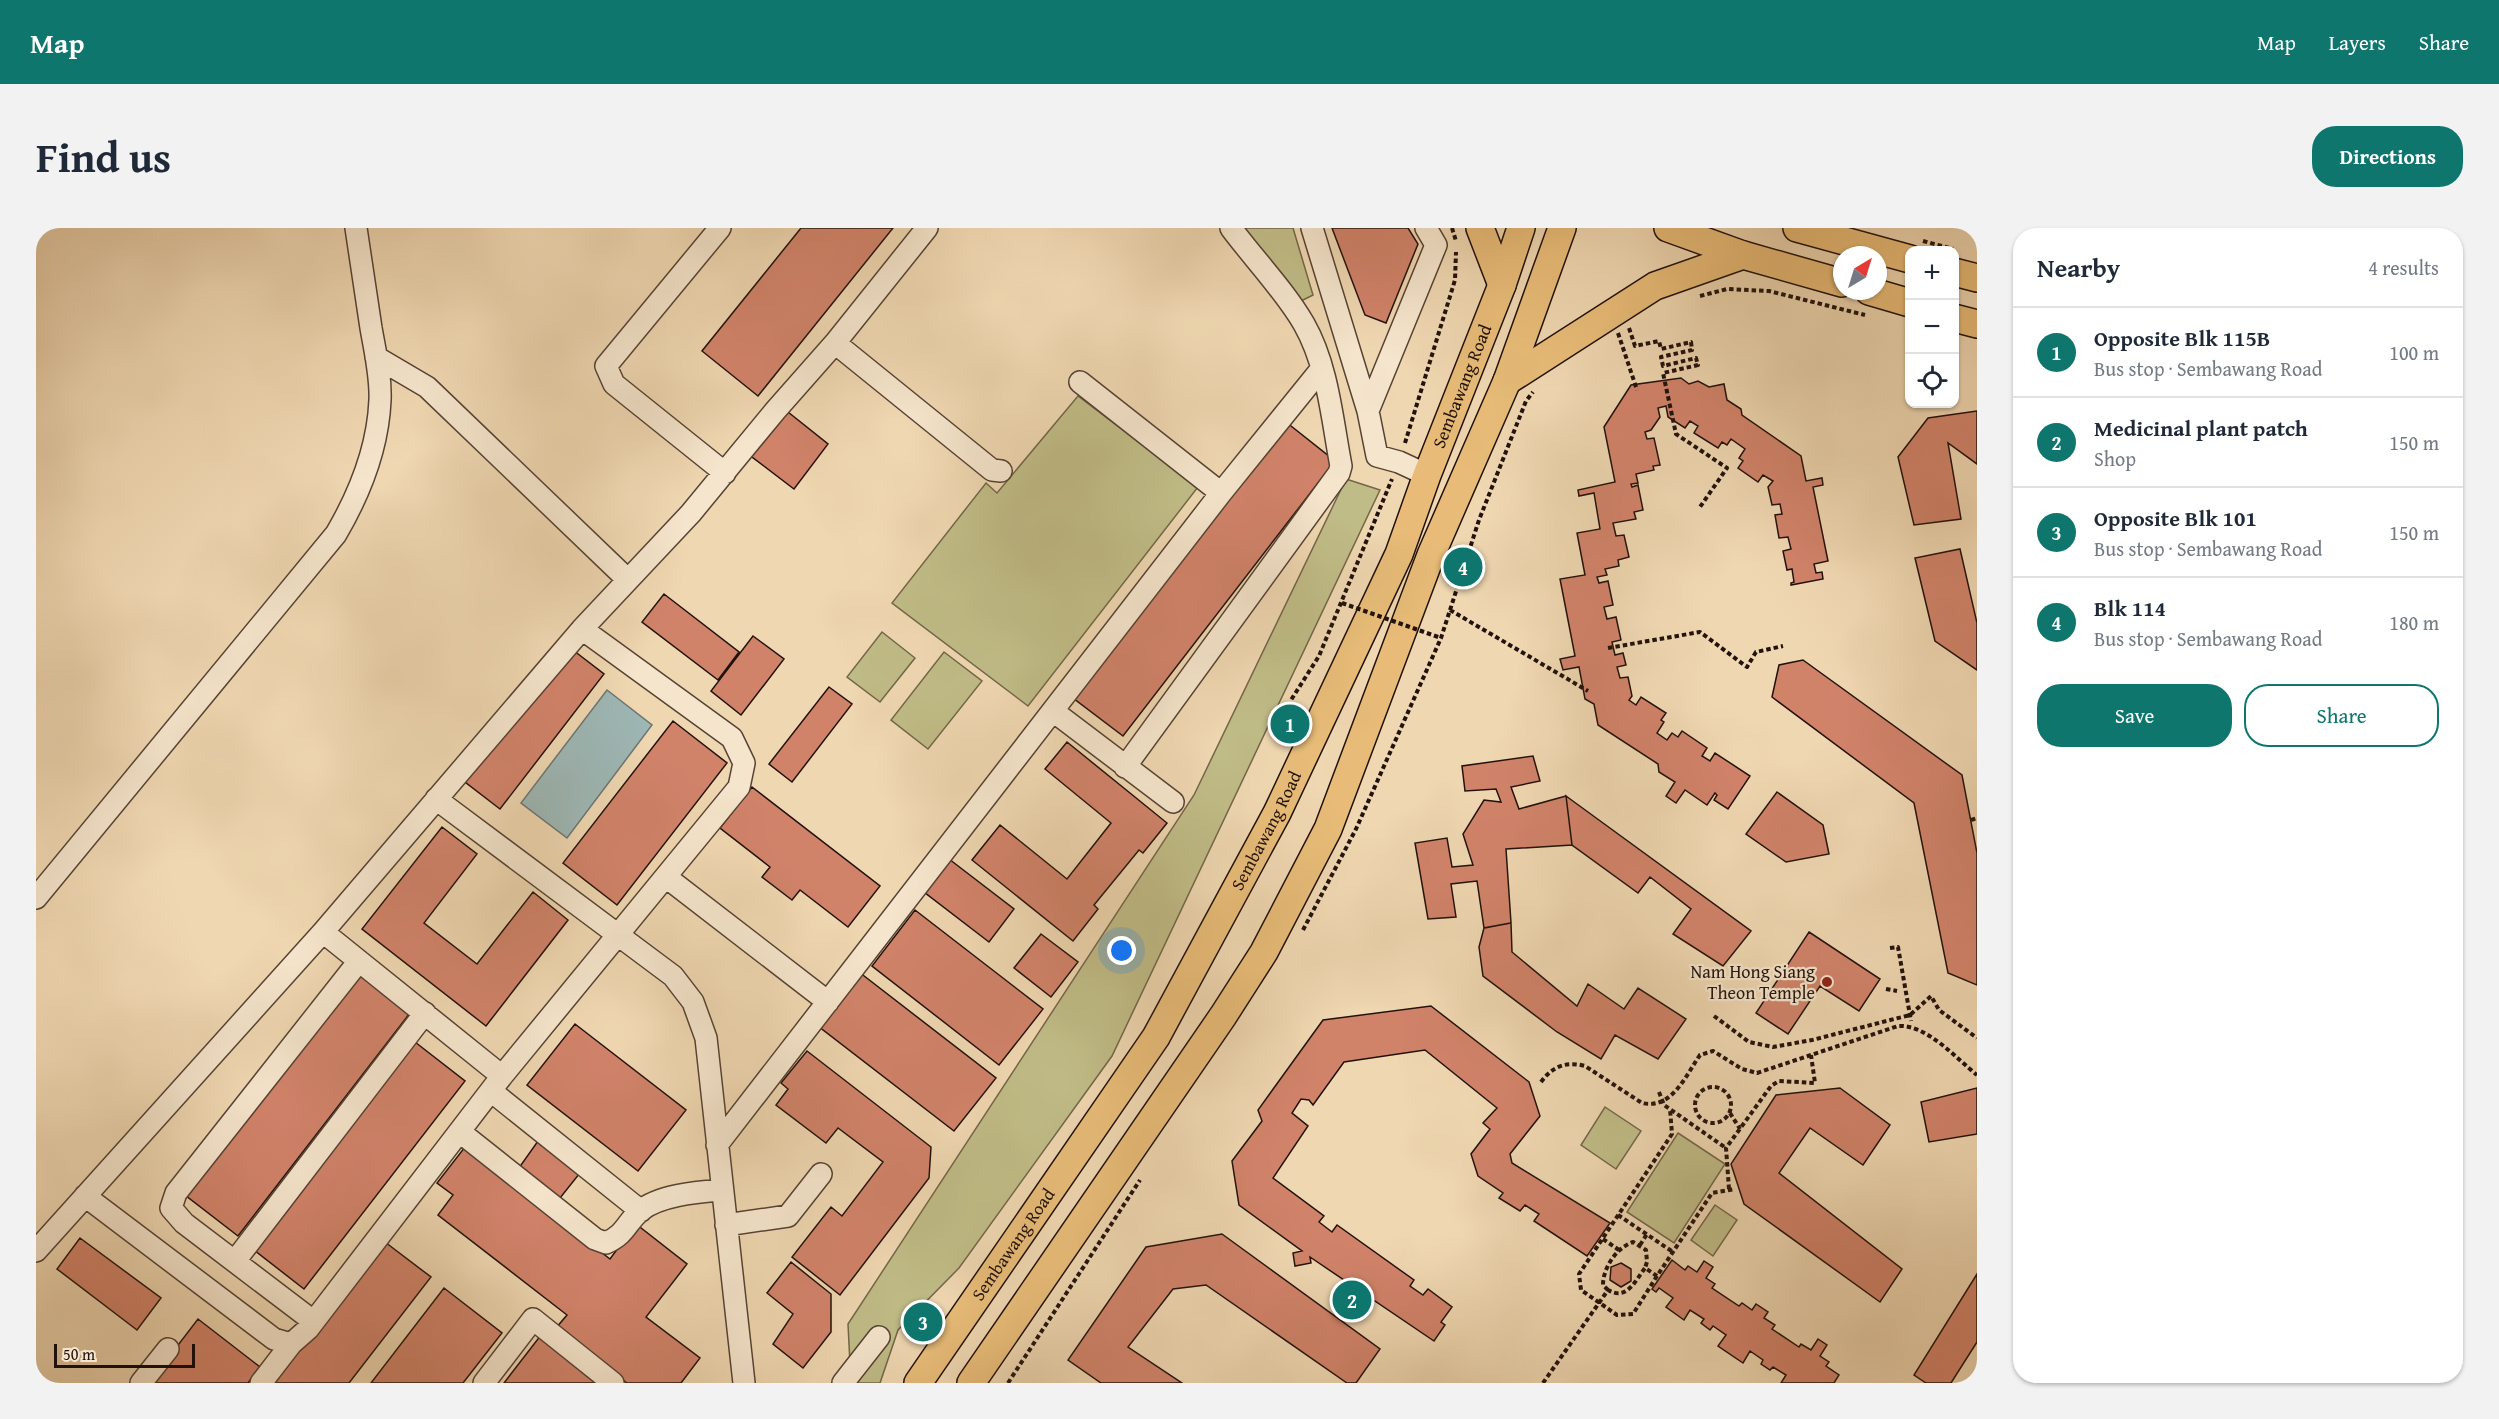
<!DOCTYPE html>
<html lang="en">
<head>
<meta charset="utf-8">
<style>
	:root { --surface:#fff; --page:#f2f2f3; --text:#1f2937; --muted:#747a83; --line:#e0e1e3; --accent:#0f766e }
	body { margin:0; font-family:"Gentium Book Plus",serif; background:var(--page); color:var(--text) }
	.controls { position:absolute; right:18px; top:18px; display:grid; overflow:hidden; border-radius:12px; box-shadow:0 2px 4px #0004 }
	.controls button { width:54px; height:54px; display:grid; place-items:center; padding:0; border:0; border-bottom:2px solid var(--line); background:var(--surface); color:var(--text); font:30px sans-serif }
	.compass { position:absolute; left:1797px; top:18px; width:54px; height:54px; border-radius:50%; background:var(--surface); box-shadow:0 2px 4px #0004; rotate:38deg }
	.scale { position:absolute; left:18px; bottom:15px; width:141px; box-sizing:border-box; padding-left:6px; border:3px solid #23120b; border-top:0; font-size:16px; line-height:21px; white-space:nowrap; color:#23120b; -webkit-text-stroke:4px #f5e5cc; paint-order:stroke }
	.you { position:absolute; left:1086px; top:723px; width:21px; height:21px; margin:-15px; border:4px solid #fff; border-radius:50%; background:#1a73e8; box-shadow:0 0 0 9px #1a73e833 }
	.badge { display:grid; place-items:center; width:39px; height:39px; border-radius:50%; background:var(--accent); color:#fff; font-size:20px; font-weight:700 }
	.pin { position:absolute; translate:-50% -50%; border:3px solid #fff; box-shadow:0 2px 6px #0006 }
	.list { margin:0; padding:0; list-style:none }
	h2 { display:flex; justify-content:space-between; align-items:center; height:78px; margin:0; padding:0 24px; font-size:26px }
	h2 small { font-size:20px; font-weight:400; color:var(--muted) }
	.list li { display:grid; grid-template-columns:39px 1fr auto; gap:18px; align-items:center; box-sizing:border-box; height:90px; padding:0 24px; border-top:2px solid var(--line) }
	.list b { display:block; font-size:22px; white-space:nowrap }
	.list p { margin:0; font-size:20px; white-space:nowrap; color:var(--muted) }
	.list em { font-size:20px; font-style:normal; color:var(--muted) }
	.actions { display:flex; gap:12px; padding:18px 24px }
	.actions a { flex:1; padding:14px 0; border:2px solid var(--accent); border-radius:24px; text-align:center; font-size:21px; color:var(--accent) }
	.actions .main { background:var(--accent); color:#fff }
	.icon { flex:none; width:33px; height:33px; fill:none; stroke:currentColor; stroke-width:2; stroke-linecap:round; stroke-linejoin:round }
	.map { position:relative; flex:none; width:1941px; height:1155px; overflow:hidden; border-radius:24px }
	header { display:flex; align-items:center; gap:36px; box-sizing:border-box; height:84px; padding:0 30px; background:var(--accent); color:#fff }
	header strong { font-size:28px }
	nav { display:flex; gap:33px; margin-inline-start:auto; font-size:21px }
	.intro { display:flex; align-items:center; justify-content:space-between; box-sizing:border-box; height:144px; padding:0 36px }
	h1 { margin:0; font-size:42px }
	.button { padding:15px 27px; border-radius:24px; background:var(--accent); color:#fff; font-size:21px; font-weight:700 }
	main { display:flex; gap:36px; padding:0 36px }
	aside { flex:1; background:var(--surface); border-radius:24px; box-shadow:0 2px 4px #0004 }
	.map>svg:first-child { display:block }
	.green { fill:#c0bc87; stroke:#726749; stroke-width:1.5 }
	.water { fill:#9db7b5; stroke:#6c7571; stroke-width:1.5 }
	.building { fill:#d1836a; stroke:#23120b; stroke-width:1.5 }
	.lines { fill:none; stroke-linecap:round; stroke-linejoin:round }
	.minor-casing { stroke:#564334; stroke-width:24 }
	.major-casing { stroke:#23120b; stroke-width:30 }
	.path { stroke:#23120b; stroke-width:4; stroke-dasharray:4.5 3; stroke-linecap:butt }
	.minor { stroke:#f5e5cc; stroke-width:21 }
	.major { stroke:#e8bc78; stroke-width:27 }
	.path-bridge { stroke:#23120b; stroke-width:4; stroke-dasharray:4.5 3; stroke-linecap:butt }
	.poi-dot { fill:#8f2418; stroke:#f5e5cc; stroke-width:2 }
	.labels { text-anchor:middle; stroke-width:4.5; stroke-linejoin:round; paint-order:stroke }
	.street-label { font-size:18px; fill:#23120b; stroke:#f5e5cc }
	.poi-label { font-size:18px; fill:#23120b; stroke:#f5e5cc; text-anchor:end }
</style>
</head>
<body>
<header>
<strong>Map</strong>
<nav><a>Map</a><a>Layers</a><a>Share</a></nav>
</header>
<div class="intro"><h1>Find us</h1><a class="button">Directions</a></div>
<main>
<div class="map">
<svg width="1941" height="1155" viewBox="0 0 1941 1155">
	<rect width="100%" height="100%" fill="#efd7b1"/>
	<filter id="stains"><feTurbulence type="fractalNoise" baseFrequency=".00333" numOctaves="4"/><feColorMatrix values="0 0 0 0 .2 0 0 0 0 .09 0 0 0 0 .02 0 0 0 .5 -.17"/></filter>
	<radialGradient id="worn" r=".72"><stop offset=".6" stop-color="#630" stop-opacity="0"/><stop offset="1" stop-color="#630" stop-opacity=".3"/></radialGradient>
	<path class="green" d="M 1208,0 L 1257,0 L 1277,67 L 1263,74 Z
		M 1042,168 L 1162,259 L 992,478 L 856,375 L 950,255 L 961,265 Z
		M 1310,251 L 1344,262 L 1076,828 L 923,1040 L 862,1102 L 844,1155 L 803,1155 L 814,1136 L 812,1096 L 1158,567 Z
		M 846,404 L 879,430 L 844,474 L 811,449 Z
		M 908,424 L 946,453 L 892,521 L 855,492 Z
		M 1569,879 L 1605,903 L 1580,941 L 1545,917 Z
		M 1642,905 L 1689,936 L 1638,1015 L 1591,984 Z
		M 1679,977 L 1701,992 L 1677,1028 L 1655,1012 Z"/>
	<path class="water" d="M 571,462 L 616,497 L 531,610 L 485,575 Z"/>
	<path class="building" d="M 765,0 L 857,0 L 722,168 L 666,123 Z
		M 1296,0 L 1372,0 L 1382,16 L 1350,95 L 1329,87 Z
		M 1645,150 L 1653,156 L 1662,153 L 1673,159 L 1688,156 L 1691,172 L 1705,181 L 1706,187 L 1765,228 L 1770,253 L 1786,250 L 1787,257 L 1777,259 L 1792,333 L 1778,336 L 1780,345 L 1786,344 L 1787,351 L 1755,357 L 1755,355 L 1758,354 L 1756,341 L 1751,342 L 1747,323 L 1755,321 L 1752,309 L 1743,310 L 1739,287 L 1746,286 L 1744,276 L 1736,277 L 1732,259 L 1737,253 L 1727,247 L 1722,254 L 1702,240 L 1707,233 L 1703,230 L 1709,221 L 1695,211 L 1691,217 L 1686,214 L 1682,220 L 1658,205 L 1662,198 L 1654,193 L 1649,200 L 1632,189 L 1630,178 L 1622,180 L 1624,189 L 1615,202 L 1609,204 L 1611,211 L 1618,210 L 1624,237 L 1617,238 L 1618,242 L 1600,246 L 1602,255 L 1595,256 L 1596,259 L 1602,257 L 1607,282 L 1598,284 L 1600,291 L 1577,295 L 1580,308 L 1588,307 L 1593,329 L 1582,332 L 1583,338 L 1569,341 L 1571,347 L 1561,349 L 1563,355 L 1572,353 L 1577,377 L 1568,379 L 1571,391 L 1580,389 L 1585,412 L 1576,414 L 1579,427 L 1587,425 L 1590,437 L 1581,439 L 1584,450 L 1592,449 L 1596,468 L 1593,472 L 1600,477 L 1605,469 L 1630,485 L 1625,492 L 1628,494 L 1621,505 L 1631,512 L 1636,505 L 1642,509 L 1646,503 L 1671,520 L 1666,528 L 1674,533 L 1679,525 L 1714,548 L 1692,581 L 1678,572 L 1681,567 L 1679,565 L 1671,577 L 1649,562 L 1640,575 L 1630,568 L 1639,554 L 1623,544 L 1622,536 L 1562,497 L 1558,476 L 1549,471 L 1543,439 L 1527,442 L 1524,431 L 1539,428 L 1524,351 L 1549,347 L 1541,305 L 1564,301 L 1558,265 L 1543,268 L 1542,262 L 1579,254 L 1568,199 L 1595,157 Z
		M 747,180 L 792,216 L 758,261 L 712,226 Z
		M 1941,183 L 1941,236 L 1912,215 L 1925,291 L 1878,297 L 1862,229 L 1892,190 Z
		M 1250,194 L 1299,233 L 1087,508 L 1037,470 Z
		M 1924,321 L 1941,395 L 1941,442 L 1899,413 L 1879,330 Z
		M 628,366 L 703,424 L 682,452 L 606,394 Z
		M 717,408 L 748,431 L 705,487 L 675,463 Z
		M 533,419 L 568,446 L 464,581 L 429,554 Z
		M 1767,432 L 1926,547 L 1941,625 L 1941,757 L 1912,745 L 1878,575 L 1736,469 L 1743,437 Z
		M 793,459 L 816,476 L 756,554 L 733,536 Z
		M 637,493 L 691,535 L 581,677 L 527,635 Z
		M 1031,514 L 1131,595 L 1107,625 L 1103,622 L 1058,677 L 1062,681 L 1037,713 L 936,632 L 964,597 L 1031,651 L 1075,595 L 1009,541 Z
		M 1497,528 L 1504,553 L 1475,559 L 1483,581 L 1530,568 L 1536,617 L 1470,621 L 1475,695 L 1448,700 L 1441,653 L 1415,656 L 1420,689 L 1392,691 L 1379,615 L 1411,610 L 1416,639 L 1437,637 L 1427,606 L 1448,572 L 1465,574 L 1460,561 L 1429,563 L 1426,538 Z
		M 716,559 L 844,658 L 812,699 L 764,662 L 756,672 L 726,649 L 734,639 L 684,600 Z
		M 1741,564 L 1787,597 L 1793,626 L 1750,634 L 1710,606 Z
		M 1530,568 L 1715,703 L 1687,738 L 1637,706 L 1655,681 L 1614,649 L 1602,665 L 1536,617 Z
		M 406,599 L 441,626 L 388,695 L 441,736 L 497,664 L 532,692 L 450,798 L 326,701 Z
		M 913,631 L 978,681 L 953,714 L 888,664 Z
		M 879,682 L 1007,781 L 963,837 L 836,738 Z
		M 1475,695 L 1476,724 L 1541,778 L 1552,756 L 1588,781 L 1602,760 L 1650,791 L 1622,831 L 1579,807 L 1565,831 L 1521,804 L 1447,748 L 1443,719 L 1448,700 Z
		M 1773,704 L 1844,751 L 1823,783 L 1784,758 L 1752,806 L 1720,785 Z
		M 1005,706 L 1042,734 L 1015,769 L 978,740 Z
		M 321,744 L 374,785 L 202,1008 L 149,967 Z
		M 823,744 L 960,850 L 918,903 L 782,798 Z
		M 1395,778 L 1493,854 L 1504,888 L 1474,926 L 1476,935 L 1574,995 L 1551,1028 L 1498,993 L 1503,986 L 1489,977 L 1484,983 L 1463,970 L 1467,965 L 1442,948 L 1435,926 L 1454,901 L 1447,895 L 1461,880 L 1389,822 L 1308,834 L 1277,877 L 1273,872 L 1265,871 L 1256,885 L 1272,898 L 1237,950 L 1288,988 L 1283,994 L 1296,1004 L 1301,997 L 1378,1052 L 1374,1058 L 1387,1067 L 1392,1061 L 1416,1079 L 1405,1094 L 1409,1097 L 1398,1113 L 1274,1029 L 1275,1035 L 1259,1038 L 1257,1025 L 1266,1023 L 1203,977 L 1196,933 L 1226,893 L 1222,882 L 1287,792 Z
		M 539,796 L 650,882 L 602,943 L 491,857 Z
		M 379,814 L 429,853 L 268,1061 L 218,1022 Z
		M 771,823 L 895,919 L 893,950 L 804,1067 L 756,1029 L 795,979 L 806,988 L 847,934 L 802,900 L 790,915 L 740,877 L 752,861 L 745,855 Z
		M 1804,860 L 1854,897 L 1827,937 L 1774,900 L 1743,945 L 1866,1041 L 1844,1074 L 1708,976 L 1695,936 L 1740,867 Z
		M 1941,860 L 1941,906 L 1893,914 L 1885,874 Z
		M 502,913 L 544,945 L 520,975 L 480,944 Z
		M 429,919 L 574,1031 L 600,996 L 651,1036 L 610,1089 L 664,1130 L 645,1155 L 591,1155 L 520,1100 L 531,1087 L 402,987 L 417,967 L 401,955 Z
		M 1186,1006 L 1344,1121 L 1320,1155 L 1311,1155 L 1170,1057 L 1137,1061 L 1092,1119 L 1146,1155 L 1065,1155 L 1032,1132 L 1110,1019 Z
		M 44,1010 L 125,1070 L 101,1102 L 21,1041 Z
		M 345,1011 L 395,1049 L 313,1155 L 233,1155 Z
		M 1636,1032 L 1649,1042 L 1652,1038 L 1661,1044 L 1668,1033 L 1677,1039 L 1670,1050 L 1679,1056 L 1676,1060 L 1703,1078 L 1706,1075 L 1716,1082 L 1720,1076 L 1732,1084 L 1728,1090 L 1739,1097 L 1736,1101 L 1763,1119 L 1765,1116 L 1775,1122 L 1782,1111 L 1791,1117 L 1784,1128 L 1793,1134 L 1790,1138 L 1803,1147 L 1798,1155 L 1745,1155 L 1750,1147 L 1737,1139 L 1734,1142 L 1725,1136 L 1727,1132 L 1714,1123 L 1707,1135 L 1682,1118 L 1690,1107 L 1677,1098 L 1674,1102 L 1665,1095 L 1668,1091 L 1654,1082 L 1648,1092 L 1630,1079 L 1637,1070 L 1623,1060 L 1620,1064 L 1616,1061 Z
		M 755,1034 L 795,1066 L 795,1104 L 767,1140 L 737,1116 L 757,1086 L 731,1065 Z
		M 1585,1035 L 1595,1041 L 1595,1053 L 1585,1059 L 1574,1052 L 1575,1039 Z
		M 1941,1046 L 1941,1114 L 1915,1155 L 1890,1155 L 1878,1147 Z
		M 408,1060 L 466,1105 L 427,1155 L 335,1155 Z
		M 162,1091 L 224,1139 L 212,1155 L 113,1155 Z
		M 505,1107 L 566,1155 L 468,1155 Z"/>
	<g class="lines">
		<defs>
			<path id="minor" d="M 684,0 L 570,138 L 578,156 L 689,245
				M 1276,0 L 1332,183 L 1341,228 L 1363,234 L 1391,247
				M 799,115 L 956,242 L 965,243
				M 340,129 L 391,159 L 592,352
				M 1044,154 L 1185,265
				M 1332,183 L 1400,17 L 1390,0
				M 1017,483 L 1137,574
				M 1089,539 L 1303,245 L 1305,238 C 1296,191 1292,138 1268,96 C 1249,63 1218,31 1195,0
				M 400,571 L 637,748 L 657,774 L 670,810 L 708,1155
				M 630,649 L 792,774
				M 0,670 L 300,306 C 324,265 342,220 344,172 C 345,148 339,123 335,100 C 330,66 325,33 320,0
				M 287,704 L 466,848
				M 455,863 L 605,983
				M 424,904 L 559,1011 L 570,1015 C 591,1005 589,996 604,983 C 623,967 662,964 685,962
				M 681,917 L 1185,265 L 1286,140
				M 49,968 L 238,1111 L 255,1116 L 272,1101 L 466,848 L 703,559 L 708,535 L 696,510 L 546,401
				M 690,997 L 752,988 L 785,946
				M 0,1023 L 287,704 L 546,401 L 655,285 L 739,183 L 799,115 L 891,0
				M 199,1033 L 389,785
				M 277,1093 L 148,995 L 135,980 L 140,965 L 323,733
				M 105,1155 L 132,1121
				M 225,1155 L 255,1116
				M 448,1155 L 497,1091 L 577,1155
				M 807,1155 L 843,1109"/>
			<g id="major">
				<path d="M 1444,0 L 1466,57"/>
				<path d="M 1632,0 L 1707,27 L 1806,55"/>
				<path d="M 1761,0 L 1874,31"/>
				<path d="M 1918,44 L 1941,50"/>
				<path d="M 1833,63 L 1874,75"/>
				<path d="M 1918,90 L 1941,96"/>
				<path d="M 1471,153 L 1619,58 L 1707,27"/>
				<path id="s1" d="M 882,1155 L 1120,809 L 1241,585 L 1363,326 L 1391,247 L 1466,57 L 1485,0"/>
				<path d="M 935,1155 L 1187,788 L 1228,724 L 1292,601 L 1395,327 L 1471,153 L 1526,0"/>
			</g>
		</defs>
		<use href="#minor" class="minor-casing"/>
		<use href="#major" class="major-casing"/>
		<path class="path" d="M 1416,0 L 1420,13
			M 1887,13 L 1917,21
			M 1664,68 L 1691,61 L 1733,63 L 1829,87
			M 1593,100 L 1599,118 L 1623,113 L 1625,121 L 1655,114 L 1656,122 L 1625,129 L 1627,138 L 1660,130 L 1662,137 L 1627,145 L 1640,206 L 1691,240 L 1664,279
			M 1582,105 L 1601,162
			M 1369,215 L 1419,52 L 1420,24
			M 1414,382 L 1552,463
			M 1572,420 L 1664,404 L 1711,439 L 1720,424 L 1747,418
			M 1250,508 L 1254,496 L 1255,472 L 1283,428 L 1356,251
			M 1935,592 L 1941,590
			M 1267,702 L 1320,601 L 1405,410 L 1443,292 L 1490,173 L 1497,164
			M 1854,720 L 1862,719 L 1875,793
			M 1850,761 L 1861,763
			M 1678,788 L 1713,814 L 1737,819 L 1776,812 L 1874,787 L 1895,768 L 1903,782 L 1941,810
			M 1505,854 C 1517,838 1530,833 1549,838 L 1606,875 C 1636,882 1650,847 1664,827 L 1677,823 L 1706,841 L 1721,845 L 1862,798 C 1890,796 1920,830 1941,847
			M1659 877a18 18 0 1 1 36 0a18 18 0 1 1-36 0Z
			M 1623,864 L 1628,877 L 1690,920
			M 1694,885 L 1704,901
			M 1693,961 L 1690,920 L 1735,858 L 1743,853 L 1779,855 L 1775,827
			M 1582,987 L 1637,1024
			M 1567,1011 L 1583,1022
			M 1604,1017 L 1611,1006
			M 1621,1048 L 1597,1086 L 1581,1087 L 1545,1062 L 1543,1046 L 1636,906 L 1634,881
			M 1572,1062 L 1567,1057 C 1567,1040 1580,1020 1597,1014 L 1610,1022 L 1611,1034 L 1609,1040
			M 972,1155 L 1104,952
			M 1507,1155 L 1572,1062 C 1591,1073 1599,1053 1609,1040 L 1621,1048 L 1676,965 L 1699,961"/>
		<use href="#minor" class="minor"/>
		<use href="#major" class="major"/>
		<path class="path-bridge" d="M 1306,375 L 1405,410"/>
	</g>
	<circle class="poi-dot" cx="1791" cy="754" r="6"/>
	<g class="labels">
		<g class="street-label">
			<text dy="6" stroke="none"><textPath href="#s1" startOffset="1140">Sembawang Road</textPath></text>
			<text dy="6" stroke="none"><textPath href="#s1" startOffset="654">Sembawang Road</textPath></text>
			<text dy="6" stroke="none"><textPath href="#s1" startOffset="168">Sembawang Road</textPath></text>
		</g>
		<g class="poi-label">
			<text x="1779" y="750">Nam Hong Siang<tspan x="1779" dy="21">Theon Temple</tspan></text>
		</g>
	</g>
	<rect width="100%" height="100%" filter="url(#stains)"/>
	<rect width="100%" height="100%" fill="url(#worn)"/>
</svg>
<div class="controls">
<button>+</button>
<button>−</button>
<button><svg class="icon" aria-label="locate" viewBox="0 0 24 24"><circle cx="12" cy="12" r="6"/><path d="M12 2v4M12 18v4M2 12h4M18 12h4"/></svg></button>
</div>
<svg class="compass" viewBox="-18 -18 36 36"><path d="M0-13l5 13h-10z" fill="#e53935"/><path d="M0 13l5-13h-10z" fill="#747a83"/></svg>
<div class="scale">50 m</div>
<div class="you"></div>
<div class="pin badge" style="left:1254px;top:496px">1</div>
<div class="pin badge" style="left:1316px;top:1072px">2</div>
<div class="pin badge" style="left:887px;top:1094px">3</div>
<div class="pin badge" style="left:1427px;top:339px">4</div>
</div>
<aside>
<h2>Nearby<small>4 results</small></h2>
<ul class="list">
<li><span class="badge">1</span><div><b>Opposite Blk 115B</b><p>Bus stop · Sembawang Road</p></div><em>100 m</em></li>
<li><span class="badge">2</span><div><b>Medicinal plant patch</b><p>Shop</p></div><em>150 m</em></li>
<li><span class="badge">3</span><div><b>Opposite Blk 101</b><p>Bus stop · Sembawang Road</p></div><em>150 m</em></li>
<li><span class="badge">4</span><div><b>Blk 114</b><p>Bus stop · Sembawang Road</p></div><em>180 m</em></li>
</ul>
<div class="actions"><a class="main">Save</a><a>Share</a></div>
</aside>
</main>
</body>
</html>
